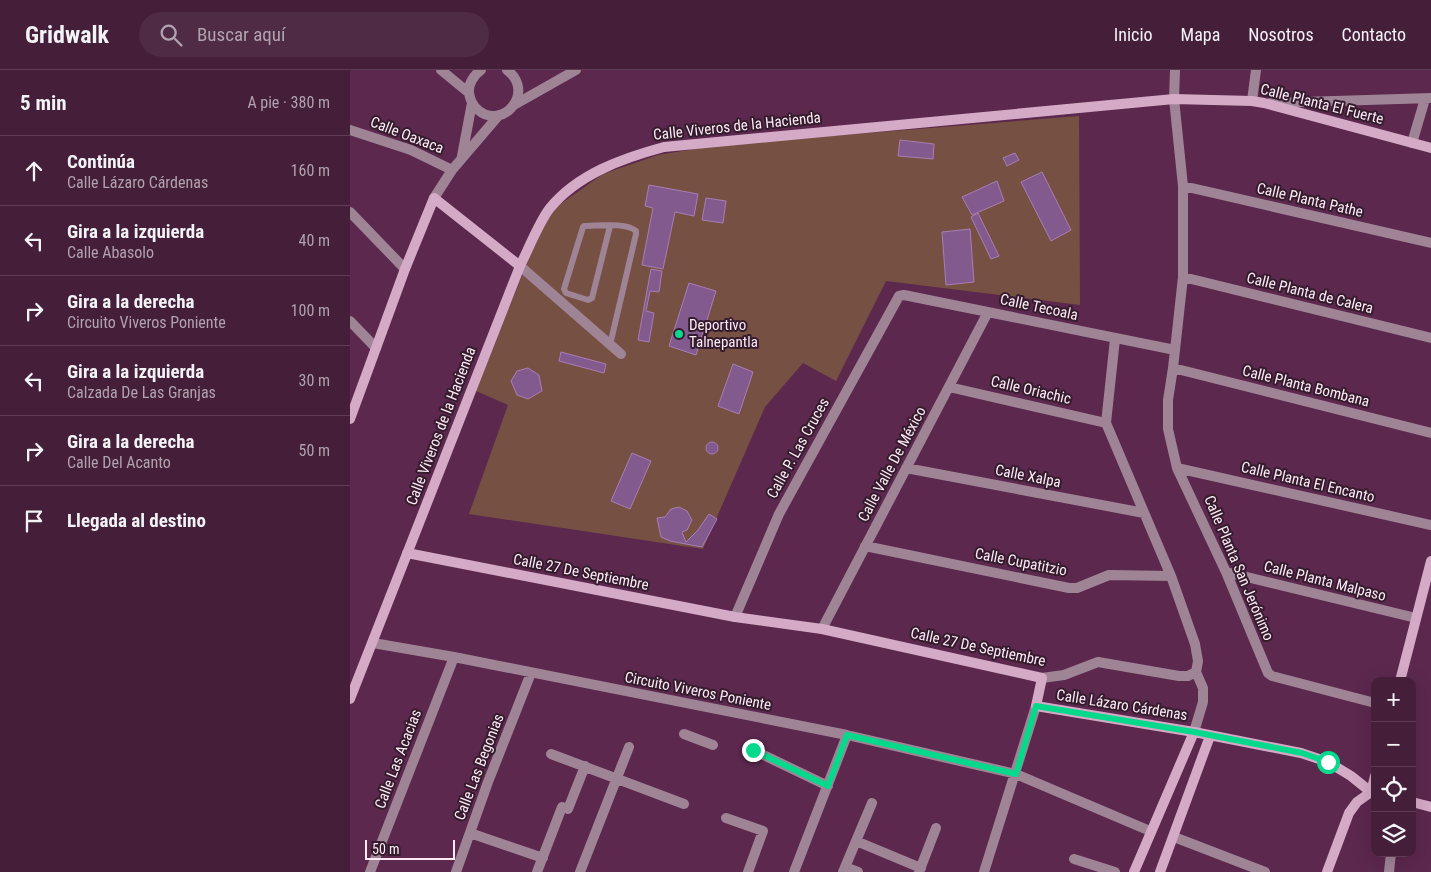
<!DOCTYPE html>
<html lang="es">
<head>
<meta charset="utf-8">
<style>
	:root { --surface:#451e3a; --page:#4f2b45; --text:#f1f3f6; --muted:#b0a2af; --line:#5d3c54 }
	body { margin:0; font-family:"Roboto Condensed",sans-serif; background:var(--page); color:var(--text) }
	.controls { position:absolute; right:15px; bottom:15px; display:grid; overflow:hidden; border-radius:10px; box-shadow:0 5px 20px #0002 }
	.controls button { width:45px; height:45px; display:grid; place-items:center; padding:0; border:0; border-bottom:1px solid var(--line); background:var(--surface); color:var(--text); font:25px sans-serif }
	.scale { position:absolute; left:15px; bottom:12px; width:90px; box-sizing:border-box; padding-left:5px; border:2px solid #feeaf7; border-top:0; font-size:14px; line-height:18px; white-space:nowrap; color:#feeaf7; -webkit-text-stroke:4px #341c2d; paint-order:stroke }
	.stop { position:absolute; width:15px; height:15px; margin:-11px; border:4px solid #06d98b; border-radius:50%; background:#fff }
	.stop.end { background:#06d98b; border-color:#fff; box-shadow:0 1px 5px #0008 }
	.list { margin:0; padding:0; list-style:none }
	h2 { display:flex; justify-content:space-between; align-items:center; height:65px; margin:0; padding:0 20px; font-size:21px }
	h2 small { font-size:16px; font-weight:400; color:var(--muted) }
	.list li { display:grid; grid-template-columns:32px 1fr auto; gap:15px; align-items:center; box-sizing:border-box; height:70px; padding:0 20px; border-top:1px solid var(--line) }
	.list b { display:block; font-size:19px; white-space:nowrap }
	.list p { margin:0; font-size:16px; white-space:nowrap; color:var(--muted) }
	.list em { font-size:16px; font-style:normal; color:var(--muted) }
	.icon { flex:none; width:28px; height:28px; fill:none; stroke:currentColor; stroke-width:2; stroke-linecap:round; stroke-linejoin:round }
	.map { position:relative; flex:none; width:1081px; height:802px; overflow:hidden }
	header { display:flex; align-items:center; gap:30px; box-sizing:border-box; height:70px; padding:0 25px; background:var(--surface); border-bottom:1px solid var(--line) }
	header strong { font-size:24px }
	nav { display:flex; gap:28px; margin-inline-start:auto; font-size:18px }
	.search { width:350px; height:45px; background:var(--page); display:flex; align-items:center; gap:12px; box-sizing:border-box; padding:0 18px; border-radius:28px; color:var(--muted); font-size:19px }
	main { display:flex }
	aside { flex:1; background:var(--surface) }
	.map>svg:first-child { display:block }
	.green { fill:#775044 }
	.building { fill:#825a8d; stroke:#a97eb5 }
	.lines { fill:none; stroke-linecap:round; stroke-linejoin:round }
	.lane { stroke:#9f8496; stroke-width:6 }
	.street { stroke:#9f8496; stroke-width:10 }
	.secondary { stroke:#d5aac7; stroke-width:10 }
	.route { stroke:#06d98b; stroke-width:6 }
	.poi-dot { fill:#06d98b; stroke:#341c2d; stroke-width:2 }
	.labels { text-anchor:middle; stroke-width:4; stroke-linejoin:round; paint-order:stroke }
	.street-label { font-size:15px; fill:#feeaf7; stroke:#341c2d }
	.poi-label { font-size:15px; fill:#feeaf7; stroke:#341c2d; text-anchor:start }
</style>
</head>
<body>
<header>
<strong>Gridwalk</strong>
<div class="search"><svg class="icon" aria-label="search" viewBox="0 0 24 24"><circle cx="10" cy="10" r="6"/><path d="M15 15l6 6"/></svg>Buscar aquí</div>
<nav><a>Inicio</a><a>Mapa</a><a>Nosotros</a><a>Contacto</a></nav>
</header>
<main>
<aside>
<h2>5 min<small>A pie · 380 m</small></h2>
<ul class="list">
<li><svg class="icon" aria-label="ahead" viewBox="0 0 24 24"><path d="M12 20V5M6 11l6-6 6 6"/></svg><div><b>Continúa</b><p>Calle Lázaro Cárdenas</p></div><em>160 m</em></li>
<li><svg class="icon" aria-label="left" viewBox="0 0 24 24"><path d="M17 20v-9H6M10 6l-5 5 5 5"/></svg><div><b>Gira a la izquierda</b><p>Calle Abasolo</p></div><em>40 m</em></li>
<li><svg class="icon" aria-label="right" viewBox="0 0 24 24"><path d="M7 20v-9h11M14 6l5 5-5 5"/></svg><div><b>Gira a la derecha</b><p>Circuito Viveros Poniente</p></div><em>100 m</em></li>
<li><svg class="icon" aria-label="left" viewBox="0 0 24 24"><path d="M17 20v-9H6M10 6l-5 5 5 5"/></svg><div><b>Gira a la izquierda</b><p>Calzada De Las Granjas</p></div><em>30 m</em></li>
<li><svg class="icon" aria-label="right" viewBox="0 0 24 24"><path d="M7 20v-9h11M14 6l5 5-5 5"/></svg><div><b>Gira a la derecha</b><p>Calle Del Acanto</p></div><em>50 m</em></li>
<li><svg class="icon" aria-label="arrive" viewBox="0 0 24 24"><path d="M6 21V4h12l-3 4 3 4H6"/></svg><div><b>Llegada al destino</b></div></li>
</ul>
</aside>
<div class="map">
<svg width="1081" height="802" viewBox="0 0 1081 802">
	<rect width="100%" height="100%" fill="#5c284e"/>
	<path class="green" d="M 729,46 L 730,235 L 536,211 L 486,311 L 453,293 L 415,337 L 353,479 L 119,444 L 158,335 L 126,321 L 179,188 L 202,140 L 253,104 L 308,85 L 369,75 Z"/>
	<path class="building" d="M 550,70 L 584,74 L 583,89 L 548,86 Z
		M 665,83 L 669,90 L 657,96 L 653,88 Z
		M 692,102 L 721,160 L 701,171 L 671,112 Z
		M 647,111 L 654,131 L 622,145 L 612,127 Z
		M 299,115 L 348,124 L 344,146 L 325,142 L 313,199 L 292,195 L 303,138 L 295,136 Z
		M 356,128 L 376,131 L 373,153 L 352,150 Z
		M 628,143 L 649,186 L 641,189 L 621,147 Z
		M 620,159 L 624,212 L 596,215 L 592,162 Z
		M 301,199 L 312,201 L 309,222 L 300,221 L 296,241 L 304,243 L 299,272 L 288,270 Z
		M 339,213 L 366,221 L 346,285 L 319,276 Z
		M 211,282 L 256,294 L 254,303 L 209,291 Z
		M 383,294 L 403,302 L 389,344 L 368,336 Z
		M 178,298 L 189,305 L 192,321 L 178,329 L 167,325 L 161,311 L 167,301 Z
		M356 378a6 6 0 1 1 12 0a6 6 0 1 1-12 0Z
		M 282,383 L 301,391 L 280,439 L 261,431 Z
		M 329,437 L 337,441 L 342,450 L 337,460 L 332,462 L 336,472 L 348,460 L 359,444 L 367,449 L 352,477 L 320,471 L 311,467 L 307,448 L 315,447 L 321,439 Z"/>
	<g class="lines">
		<path class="lane" d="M 260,275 L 286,164 L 286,161 C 276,152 248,156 234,156 L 233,157 L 214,219 L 216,223 L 238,230 L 242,228 L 260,156"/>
		<path class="street" d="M 91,0 L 119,23
			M 131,0 C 124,5 118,14 119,23 C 120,29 123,36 128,40 C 153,61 186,22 157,0
			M 825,0 L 824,29 L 833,116 L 833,207 L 823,298 L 818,330 L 818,359 L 827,398 L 876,502 L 918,603 L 922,606 L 1025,633
			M 902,31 L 906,0
			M 920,33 L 1081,28
			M 164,35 L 226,0
			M 0,60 L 61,80 L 102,100
			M 1062,73 L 1075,29
			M 112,86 L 122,33
			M 833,116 L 1081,173
			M 84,128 L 102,100 L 149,45
			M 0,142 L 55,199
			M 170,196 L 271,284
			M 833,207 L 1081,268
			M 0,251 L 26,278
			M 765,269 L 756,353 L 821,506 L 845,574 L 848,591 L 846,602 L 853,618 L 853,632 L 844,662
			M 823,298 L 1081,363
			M 599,317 L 756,353
			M 556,398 L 794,443
			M 827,398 L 1081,455
			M 515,476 L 719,518 L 727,518 L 759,505 L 821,506
			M 876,502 L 1066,548
			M 385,547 L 429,444 L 549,226 L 554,225 L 825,280
			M 472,559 L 638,242
			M 23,573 L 104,587 L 497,665 L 666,704 L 800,761
			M 692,608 L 714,605 L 748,592 L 829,606 L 838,606 L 846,602
			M 334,664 L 363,675
			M 403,680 L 478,716
			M 201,684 L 334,734
			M 218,739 L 235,696
			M 376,748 L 413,761 L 398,802
			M 120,763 L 193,788
			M 824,767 L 915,802
			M 506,771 L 571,798
			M 724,789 L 765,802
			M 495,797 L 508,802
			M 20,802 L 104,587
			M 106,802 L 138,712 L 181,603
			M 187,802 L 212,737
			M 230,802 L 279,677
			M 444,802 L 497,665
			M 493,802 L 522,733
			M 569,802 L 586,758
			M 634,802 L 686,636
			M 1039,802 L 1041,783"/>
		<path class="secondary" d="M 0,349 L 55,199 L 84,128 L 170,196
			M 57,483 L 385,547 L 472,559 L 692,608 L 686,636 L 844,662 L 951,683 L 978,692 L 1001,706 L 1021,722 L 1025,723
			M 1050,611 L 1081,491
			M 0,629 L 170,196 C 178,180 190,150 200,138 C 228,104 273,88 314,77 L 824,29 L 902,31 L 914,33 L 1081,78
			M 1021,722 L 1025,706
			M 1062,732 L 1081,737
			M 784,802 L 844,662
			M 810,802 L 860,666
			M 977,802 L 999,743 L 1007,732 L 1021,722"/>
	</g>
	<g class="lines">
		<path class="route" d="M 403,680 L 478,716 L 497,665 L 666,704 L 686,636 L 844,662 L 952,683 L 978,692"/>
	</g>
	<circle class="poi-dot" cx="329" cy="264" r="5"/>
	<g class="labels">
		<g class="street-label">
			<text transform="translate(972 34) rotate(14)" y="5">Calle Planta El Fuerte</text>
			<text transform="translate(387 56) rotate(-6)" y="5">Calle Viveros de la Hacienda</text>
			<text transform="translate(57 65) rotate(21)" y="5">Calle Oaxaca</text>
			<text transform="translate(960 130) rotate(13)" y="5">Calle Planta Pathe</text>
			<text transform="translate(960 223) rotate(14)" y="5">Calle Planta de Calera</text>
			<text transform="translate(689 237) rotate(12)" y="5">Calle Tecoala</text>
			<text transform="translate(956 316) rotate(14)" y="5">Calle Planta Bombana</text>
			<text transform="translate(681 320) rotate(13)" y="5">Calle Oriachic</text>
			<text transform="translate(91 356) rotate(-69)" y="5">Calle Viveros de la Hacienda</text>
			<text transform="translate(448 378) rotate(-61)" y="5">Calle P. Las Cruces</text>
			<text transform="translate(542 394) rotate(-62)" y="5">Calle Valle De México</text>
			<text transform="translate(678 406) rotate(11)" y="5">Calle Xalpa</text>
			<text transform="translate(958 412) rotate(13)" y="5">Calle Planta El Encanto</text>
			<text transform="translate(671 492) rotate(11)" y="5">Calle Cupatitzio</text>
			<text transform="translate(889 498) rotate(67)" y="5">Calle Planta San Jerónimo</text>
			<text transform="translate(231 502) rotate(11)" y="5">Calle 27 De Septiembre</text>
			<text transform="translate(975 511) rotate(14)" y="5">Calle Planta Malpaso</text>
			<text transform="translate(628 577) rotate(12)" y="5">Calle 27 De Septiembre</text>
			<text transform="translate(348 621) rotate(11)" y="5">Circuito Viveros Poniente</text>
			<text transform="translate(772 635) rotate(9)" y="5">Calle Lázaro Cárdenas</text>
			<text transform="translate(48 689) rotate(-69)" y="5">Calle Las Acacias</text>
			<text transform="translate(129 697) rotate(-69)" y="5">Calle Las Begonias</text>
		</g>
		<g class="poi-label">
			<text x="339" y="260">Deportivo<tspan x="339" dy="17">Talnepantla</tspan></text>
		</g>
	</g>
</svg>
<div class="controls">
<button>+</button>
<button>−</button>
<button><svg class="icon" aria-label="locate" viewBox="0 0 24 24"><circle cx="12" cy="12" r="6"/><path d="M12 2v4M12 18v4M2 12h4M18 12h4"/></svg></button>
<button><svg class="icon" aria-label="layers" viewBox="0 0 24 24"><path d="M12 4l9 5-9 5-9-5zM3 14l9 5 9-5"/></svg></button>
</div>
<div class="scale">50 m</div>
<div class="stop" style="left:978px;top:692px"></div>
<div class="stop end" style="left:403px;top:680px"></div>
</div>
</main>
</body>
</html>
